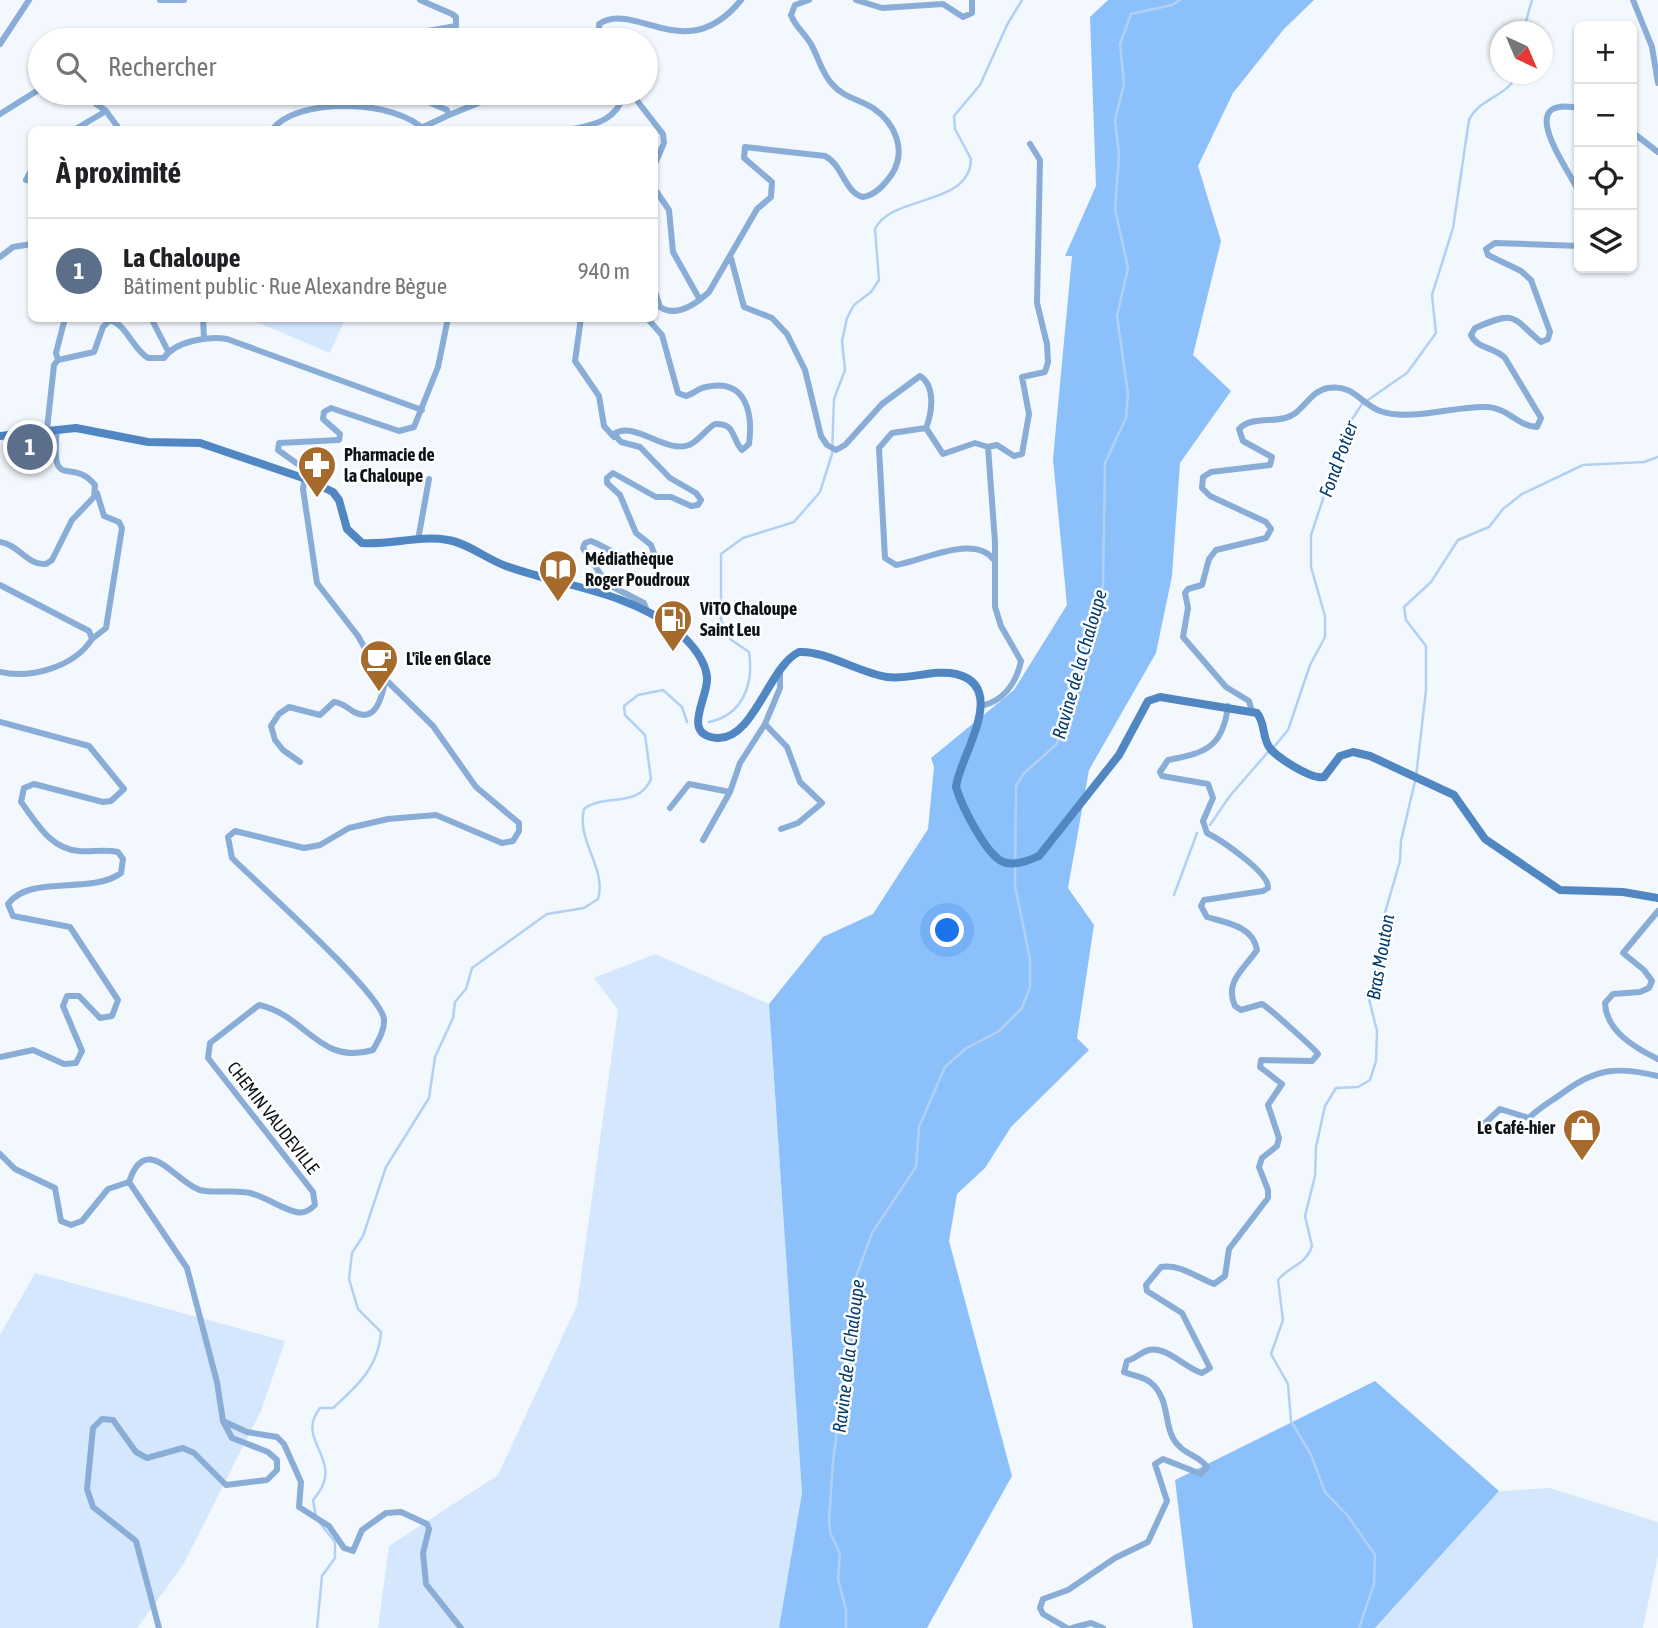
<!DOCTYPE html>
<html lang="fr">
<head>
<meta charset="utf-8">
<style>
	:root { --surface:#fff; --page:#f2f2f2; --text:#202124; --muted:#757577; --line:#e0e0e0; --accent:#a76a2d }
	body { margin:0; font-family:"Asap Condensed",sans-serif; background:var(--page); color:var(--text) }
	.controls { position:absolute; right:21px; top:21px; display:grid; overflow:hidden; border-radius:10px; box-shadow:0 2px 5px #0004 }
	.controls button { width:63px; height:63px; display:grid; place-items:center; padding:0; border:0; border-bottom:2px solid var(--line); background:var(--surface); color:var(--text); font:35px sans-serif }
	.compass { position:absolute; left:1490px; top:21px; width:63px; height:63px; border-radius:50%; background:var(--surface); box-shadow:0 2px 5px #0004; rotate:136deg }
	.you { position:absolute; left:948px; top:931px; width:24px; height:24px; margin:-18px; border:5px solid #fff; border-radius:50%; background:#1a73e8; box-shadow:0 0 0 10px #1a73e833 }
	.badge { display:grid; place-items:center; width:46px; height:46px; border-radius:50%; background:var(--accent); color:#fff; font-size:23px; font-weight:700 }
	.pin { position:absolute; translate:-50% -50%; border:4px solid #fff; box-shadow:0 2px 7px #0006 }
	.list { margin:0; padding:0; list-style:none }
	h2 { display:flex; justify-content:space-between; align-items:center; height:91px; margin:0; padding:0 28px; font-size:30px }
	h2 small { font-size:23px; font-weight:400; color:var(--muted) }
	.list li { display:grid; grid-template-columns:46px 1fr auto; gap:21px; align-items:center; box-sizing:border-box; height:105px; padding:0 28px; border-top:2px solid var(--line) }
	.list b { display:block; font-size:26px; white-space:nowrap }
	.list p { margin:0; font-size:23px; white-space:nowrap; color:var(--muted) }
	.list em { font-size:23px; font-style:normal; color:var(--muted) }
	.icon { flex:none; width:38px; height:38px; fill:none; stroke:currentColor; stroke-width:2; stroke-linecap:round; stroke-linejoin:round }
	.map { position:relative; flex:none; width:1658px; height:1628px; overflow:hidden }
	.search { position:absolute; background:var(--surface); box-shadow:0 2px 5px #0004; left:28px; top:28px; width:630px; height:77px; display:flex; align-items:center; gap:18px; box-sizing:border-box; padding:0 24px; border-radius:38px; color:var(--muted); font-size:26px }
	.panel { position:absolute; background:var(--surface); box-shadow:0 2px 5px #0004; left:28px; top:126px; width:630px; height:196px; border-radius:10px }
	.map>svg:first-child { display:block }
	.green { fill:#d5e7fd }
	.forest { fill:#8cc0fa }
	.lines { fill:none; stroke-linecap:round; stroke-linejoin:round }
	.stream { stroke:#b1d0f3; stroke-width:2.5 }
	.minor { stroke:#89add6; stroke-width:6 }
	.secondary { stroke:#5087c3; stroke-width:8 }
	.labels { text-anchor:middle; stroke-width:5; stroke-linejoin:round; paint-order:stroke }
	.poi-label { font-size:18px; font-weight:bold; fill:#0e1317; stroke:#fff; text-anchor:start }
	.street-label { font-size:18px; fill:#0e1317; stroke:#fff }
	.water-label { font-size:19px; font-style:italic; fill:#033c70; stroke:#fff }
</style>
</head>
<body>
<div class="map">
<svg width="1658" height="1628" viewBox="0 0 1658 1628">
	<rect width="100%" height="100%" fill="#f3f8fe"/>
	<path class="green" d="M 249,319 L 345,319 L 330,353 Z
		M 655,954 L 769,1004 L 802,1493 L 779,1628 L 378,1628 L 389,1546 L 498,1475 L 577,1305 L 618,1010 L 594,978 Z
		M 35,1273 L 285,1341 L 261,1411 L 183,1565 L 137,1628 L 0,1628 L 0,1335 Z
		M 1550,1488 L 1658,1522 L 1658,1555 L 1643,1628 L 1375,1628 L 1499,1491 Z"/>
	<path class="forest" d="M 1108,0 L 1314,0 L 1284,29 L 1233,93 L 1198,166 L 1221,241 L 1193,355 L 1231,391 L 1180,463 L 1172,576 L 1156,653 L 1089,770 L 1068,888 L 1094,925 L 1077,1038 L 1089,1050 L 1011,1127 L 985,1168 L 957,1194 L 949,1241 L 1012,1476 L 927,1628 L 779,1628 L 802,1493 L 769,1004 L 823,937 L 873,914 L 928,829 L 934,767 L 931,758 L 1014,690 L 1067,605 L 1053,459 L 1072,256 L 1065,256 L 1096,186 L 1090,17 Z
		M 1375,1381 L 1499,1491 L 1375,1628 L 1193,1628 L 1175,1480 Z"/>
	<g class="lines">
		<path class="stream" d="M 1523,32 L 1532,0
			M 709,722 C 743,715 754,684 749,652 L 730,639 L 721,620 L 721,554 L 743,538 L 794,522 L 820,492 L 832,454 L 834,399 L 845,370 L 842,341 L 847,318 L 854,305 L 871,292 L 879,280 L 875,229 C 892,194 970,207 971,159 L 955,129 L 954,116 L 980,85 L 1007,25 L 1022,0
			M 1273,748 L 1288,730 L 1310,665 L 1325,637 L 1325,616 L 1311,567 L 1311,535 L 1347,427 L 1362,404 L 1407,373 L 1436,333 L 1432,295 L 1453,228 L 1469,120 C 1480,97 1508,97 1517,74
			M 1210,825 L 1229,797 L 1268,752
			M 1174,895 L 1197,833
			M 316,1517 L 313,1500 C 349,1460 293,1442 320,1408 L 333,1408 C 357,1386 379,1367 381,1332 L 358,1309 L 349,1279 L 352,1253 L 363,1236 L 386,1167 L 429,1098 L 435,1057 L 453,1018 L 455,1002 L 466,989 L 472,968 L 547,914 L 584,908 L 598,899 C 607,868 576,841 584,809 C 604,793 638,809 651,779 L 645,735 L 625,715 L 624,706 L 638,695 L 663,690 L 682,707 L 687,722
			M 317,1628 L 322,1576 L 335,1558 L 335,1542 L 319,1522
			M 846,1628 L 846,1610 L 838,1579 L 840,1554 L 830,1532 L 829,1520 L 833,1462 L 857,1274 L 872,1233 L 916,1167 L 919,1127 L 945,1067 L 965,1049 L 999,1031 L 1022,1008 L 1030,987 L 1030,959 L 1015,886 L 1016,786 L 1024,773 L 1057,744 L 1070,687 L 1081,666 L 1091,616 L 1103,586 L 1105,463 L 1126,418 L 1128,394 L 1117,316 L 1128,268 L 1115,209 L 1119,155 L 1115,120 L 1124,84 L 1120,44 L 1131,14 L 1172,5 L 1180,0
			M 1359,1628 L 1374,1584 L 1375,1555 L 1348,1516 L 1325,1492 L 1311,1455 L 1291,1421 L 1288,1384 L 1271,1354 L 1283,1320 L 1278,1280 C 1289,1266 1306,1265 1312,1246 L 1305,1216 L 1315,1176 L 1316,1147 L 1325,1106 L 1336,1088 L 1358,1087 L 1370,1080 L 1376,1061 L 1377,1031 L 1369,999 L 1378,970 L 1384,916 L 1400,861 L 1401,841 L 1416,777 L 1426,690 L 1426,646 L 1406,620 L 1404,607 L 1431,582 L 1458,540 L 1489,527 L 1503,509 L 1522,494 L 1583,465 L 1644,462 L 1658,457"/>
		<path class="minor" d="M 160,0 L 184,0
			M 856,0 L 882,8 L 943,4 L 963,17 L 972,13 L 972,0
			M 1633,0 L 1652,47 L 1658,83
			M 378,40 L 456,26 L 456,17 L 452,14 L 420,0
			M 600,40 L 599,24 C 636,0 686,68 741,0
			M 0,44 L 29,0
			M 81,93 L 106,111 L 120,130
			M 408,93 L 447,110 L 449,115 L 423,127
			M 631,93 L 663,134 L 664,143 L 654,166
			M 1579,108 C 1512,95 1568,168 1579,192
			M 0,114 L 40,89
			M 449,115 L 503,93
			M 74,130 L 106,111
			M 272,130 C 297,96 397,100 424,130
			M 569,130 C 596,124 615,122 625,93
			M 1632,132 L 1658,152
			M 26,180 L 32,169
			M 654,188 L 669,210 L 673,252 L 700,300
			M 0,257 L 13,247 L 32,244
			M 731,258 L 744,307 L 772,318 L 787,334 L 805,370 L 821,436 L 827,445 L 836,450 L 845,445 L 882,404 L 920,376 C 936,386 932,413 926,428
			M 654,288 L 660,307 C 677,318 696,304 709,292 L 757,209 L 771,197 L 772,182 L 744,158 L 745,147 L 825,156 C 843,165 844,192 863,197 C 876,195 885,184 892,174 C 907,150 895,123 873,108 C 859,99 844,98 832,84 C 822,73 819,59 812,46 C 806,34 795,27 791,15 L 795,5 L 809,0
			M 151,318 L 168,351
			M 203,318 L 204,339
			M 581,318 L 575,361 L 599,396 L 604,426 L 614,437
			M 647,318 L 662,335 L 678,393 L 686,396 C 693,394 699,388 706,387 C 747,378 753,414 749,444 L 742,450 C 731,438 736,423 715,424 C 706,429 699,441 689,445 C 666,454 634,420 614,434 L 621,442 L 640,447 L 670,478 L 696,493 L 701,500 L 698,505 L 691,506 L 671,497 L 656,497 L 613,473 L 607,478 L 607,483 L 620,495 L 636,533 L 651,545 L 654,553 C 638,572 608,547 591,541 L 585,543 L 583,548 L 607,584 L 644,603 L 648,613
			M 58,360 L 94,352 L 103,327 L 110,320 C 127,325 132,348 148,358 L 164,358 C 175,341 208,336 227,339 L 422,410
			M 926,428 L 943,454 L 975,443 L 988,447 L 995,542 L 995,607 L 1001,626 L 1021,661 C 1016,684 1003,701 981,706
			M 926,428 L 892,433 L 879,448 L 885,558 L 896,565 C 922,561 974,534 993,559
			M 47,429 L 54,365 L 58,360 L 56,353 L 65,318
			M 988,447 L 997,445 L 1014,456 L 1022,454 L 1029,414 L 1022,377 L 1045,372 L 1048,362 L 1047,344 L 1037,303 L 1040,160 L 1030,144
			M 418,540 L 429,479
			M 0,542 C 18,544 28,566 46,564 L 52,560 L 72,520 L 94,497 L 95,485 C 71,455 50,495 57,429
			M 0,585 L 89,631 L 92,639 C 74,667 31,679 0,672
			M 92,639 L 106,628 L 122,528 L 119,522 L 104,516 L 97,493
			M 1252,711 L 1249,701 L 1226,687 L 1183,637 L 1188,608 L 1185,593 L 1188,589 L 1202,585 L 1209,559 L 1216,550 L 1266,538 L 1271,529 L 1266,522 L 1210,496 L 1202,488 L 1203,477 L 1211,472 L 1270,465 L 1272,457 L 1243,441 L 1239,429 C 1250,417 1270,422 1285,418 C 1303,414 1309,391 1328,388 C 1353,384 1360,403 1380,411 C 1411,422 1456,405 1488,407 C 1507,408 1520,427 1537,427 L 1541,418 L 1505,358 C 1495,347 1477,349 1471,335 L 1475,328 C 1517,310 1510,316 1541,342 L 1548,339 L 1550,332 L 1531,280 L 1521,271 L 1488,255 L 1486,249 L 1495,243 L 1579,246
			M 0,722 L 89,746 L 124,789 L 111,801 L 103,802 L 34,784 L 24,788 L 21,802 C 37,823 50,849 79,851 C 92,852 105,849 118,852 L 123,859 L 121,873 C 92,895 29,874 8,904 L 13,916 L 70,927 L 118,1000 L 112,1016 L 100,1018 L 79,996 L 67,996 L 63,1006 L 82,1051 L 76,1063 L 64,1064 L 33,1050 L 0,1057
			M 765,724 L 787,747 L 800,782 L 822,803 L 798,823 L 781,829
			M 300,762 L 283,750 L 275,740 L 271,726 L 279,714 L 289,707 L 320,715 L 334,702 C 343,703 346,707 354,712 C 377,724 382,695 386,679
			M 670,808 L 689,784 L 730,792
			M 703,840 L 730,792 L 740,763 L 765,724 L 780,688 L 780,670
			M 1658,911 L 1623,953 L 1644,970 L 1652,981 L 1649,988 L 1640,992 L 1613,994 L 1605,1003 C 1606,1031 1635,1048 1658,1059
			M 1483,1125 L 1500,1109 L 1529,1118 C 1540,1107 1552,1101 1564,1092 C 1598,1067 1619,1067 1658,1076
			M 0,1154 L 15,1169 L 55,1188 L 61,1221 L 71,1225 L 82,1221 L 108,1189 L 129,1182
			M 223,1421 L 247,1432 L 277,1437 L 284,1444 L 301,1482 L 299,1507 L 329,1526 L 344,1548 L 353,1551 L 362,1530 L 386,1513 L 401,1512 L 427,1524 L 429,1529 L 423,1553 L 426,1584 L 461,1628
			M 159,1628 L 136,1541 L 93,1507 L 87,1489 L 93,1428 L 102,1419 L 113,1420 L 136,1452 L 147,1458 L 183,1448 L 194,1453 L 226,1485 L 267,1480 L 277,1470 L 277,1460 L 268,1452 L 232,1438 L 223,1421 L 217,1382 L 187,1268 L 129,1182 C 146,1130 176,1183 200,1190 C 216,1194 234,1189 250,1193 C 266,1197 280,1208 296,1212 C 303,1214 309,1211 315,1205 L 313,1192 L 208,1058 L 210,1043 L 259,1005 C 306,1015 319,1066 373,1050 C 378,1041 385,1030 384,1019 C 380,992 258,884 232,858 L 228,837 L 235,831 L 304,848 L 320,845 L 349,828 L 388,819 L 436,815 L 502,843 L 513,841 L 519,831 L 519,823 L 476,787 L 433,726 L 378,672 L 358,636 L 317,583 L 303,489 L 306,470 L 278,450 L 279,443 L 339,440 L 340,434 L 323,419 L 324,412 L 331,408 L 399,431 L 414,427 L 438,367 L 448,318
			M 1067,1628 L 1043,1614 L 1040,1608 L 1043,1599 L 1068,1590 L 1115,1558 L 1148,1542 L 1167,1501 L 1155,1464 L 1163,1459 L 1201,1474 L 1207,1467 C 1201,1457 1188,1455 1180,1447 C 1161,1430 1173,1401 1150,1382 C 1142,1376 1133,1376 1124,1372 L 1127,1361 C 1135,1359 1141,1352 1149,1350 C 1167,1346 1186,1369 1202,1373 L 1210,1368 L 1182,1313 L 1147,1291 L 1146,1285 L 1161,1267 C 1180,1264 1196,1277 1214,1284 L 1225,1276 L 1229,1249 L 1268,1198 L 1268,1190 L 1259,1167 L 1262,1158 L 1277,1146 L 1279,1138 L 1268,1105 L 1282,1084 L 1260,1067 L 1261,1060 L 1312,1061 L 1318,1054 C 1316,1050 1268,1007 1262,1004 L 1241,1010 L 1235,1006 C 1224,982 1244,969 1257,950 C 1253,926 1227,923 1207,917 L 1201,906 L 1204,900 L 1263,891 L 1268,888 C 1270,873 1221,840 1207,833 L 1203,821 L 1213,798 L 1208,784 L 1162,776 L 1160,772 L 1168,760 C 1206,753 1223,747 1228,706
			M 1072,1628 L 1091,1623 L 1103,1628"/>
		<path class="secondary" d="M 0,436 L 76,428 L 148,442 L 200,443 L 306,479 L 333,492 L 339,500 L 347,529 L 362,543 C 391,545 419,535 448,540 C 468,543 486,559 506,566 C 562,586 626,591 675,629 C 689,641 705,658 707,677 C 709,697 680,735 717,738 C 754,740 769,666 799,652 C 824,650 860,673 887,677 C 909,680 934,669 956,674 C 1010,687 959,757 956,787 C 961,804 988,861 1007,863 C 1019,865 1029,860 1039,856 L 1119,755 L 1148,701 L 1160,697 L 1257,713 C 1265,723 1262,734 1268,745 C 1273,756 1312,780 1324,777 L 1340,756 L 1353,752 L 1370,756 L 1454,795 L 1485,839 L 1560,890 L 1623,892 L 1658,898"/>
	</g>
	<defs>
		<symbol id="pharmacy-pin" viewBox="-11 -11 22 30"><path d="M0 17L-7.5 6A9.5 9.5 0 1 1 7.5 6Z" fill="#a76a2d" stroke="#fff"/><path d="M-2-6h4v4h4v4h-4v4h-4v-4h-4v-4h4Z" fill="#fff"/></symbol>
		<symbol id="library-pin" viewBox="-11 -11 22 30"><path d="M0 17L-7.5 6A9.5 9.5 0 1 1 7.5 6Z" fill="#a76a2d" stroke="#fff"/><path d="M-6-4Q-3-5.5-.7-3.5V5Q-3 3-6 4ZM6-4Q3-5.5 .7-3.5V5Q3 3 6 4Z" fill="#fff"/></symbol>
		<symbol id="fuel-pin" viewBox="-11 -11 22 30"><path d="M0 17L-7.5 6A9.5 9.5 0 1 1 7.5 6Z" fill="#a76a2d" stroke="#fff"/><path d="M-5.5-6h7V0h2V4h1.3V-2.5L3-4.5l.8-.8L6-3V5H2.5V1h-1V6h-7ZM-4.2-4.7v3.2H.2V-4.7Z" fill="#fff"/></symbol>
		<symbol id="cafe-pin" viewBox="-11 -11 22 30"><path d="M0 17L-7.5 6A9.5 9.5 0 1 1 7.5 6Z" fill="#a76a2d" stroke="#fff"/><path d="M-5.5-4.5H6V0H3Q3 3.5 0 3.5H-2.5Q-5.5 3.5-5.5 0ZM3-3.2v2h1.7v-2ZM-6 4.5H4V6H-6Z" fill="#fff"/></symbol>
		<symbol id="shop-pin" viewBox="-11 -11 22 30"><path d="M0 17L-7.5 6A9.5 9.5 0 1 1 7.5 6Z" fill="#a76a2d" stroke="#fff"/><path d="M-5-2.5h2.3a2.7 3.5 0 0 1 5.4 0H5L5.5 6h-11ZM-1.5-2.5h3a1.5 2.3 0 0 0-3 0Z" fill="#fff"/></symbol>
	</defs>
	<g fill-rule="evenodd">
		<use href="#pharmacy-pin" x="295" y="443" width="44" height="60"/>
		<use href="#library-pin" x="536" y="547" width="44" height="60"/>
		<use href="#fuel-pin" x="651" y="597" width="44" height="60"/>
		<use href="#cafe-pin" x="357" y="637" width="44" height="60"/>
		<use href="#shop-pin" x="1560" y="1106" width="44" height="60"/>
	</g>
	<g class="labels">
		<g class="poi-label">
			<text x="344" y="461">Pharmacie de<tspan x="344" dy="21">la Chaloupe</tspan></text>
			<text x="585" y="565">Médiathèque<tspan x="585" dy="21">Roger Poudroux</tspan></text>
			<text x="700" y="615">ViTO Chaloupe<tspan x="700" dy="21">Saint Leu</tspan></text>
			<text x="406" y="665">L'île en Glace</text>
			<text x="1555" y="1134" text-anchor="end">Le Café-hier</text>
		</g>
		<g class="street-label">
			<text transform="translate(273 1118) rotate(52)" y="6">CHEMIN VAUDEVILLE</text>
		</g>
		<g class="water-label">
			<text transform="translate(1338 459) rotate(-70)" y="7">Fond Potier</text>
			<text transform="translate(1079 664) rotate(-74)" y="7">Ravine de la Chaloupe</text>
			<text transform="translate(1380 957) rotate(-80)" y="7">Bras Mouton</text>
			<text transform="translate(848 1356) rotate(-83)" y="7">Ravine de la Chaloupe</text>
		</g>
	</g>
</svg>
<div class="controls">
<button>+</button>
<button>−</button>
<button><svg class="icon" aria-label="locate" viewBox="0 0 24 24"><circle cx="12" cy="12" r="6"/><path d="M12 2v4M12 18v4M2 12h4M18 12h4"/></svg></button>
<button><svg class="icon" aria-label="layers" viewBox="0 0 24 24"><path d="M12 4l9 5-9 5-9-5zM3 14l9 5 9-5"/></svg></button>
</div>
<svg class="compass" viewBox="-18 -18 36 36"><path d="M0-13l5 13h-10z" fill="#e53935"/><path d="M0 13l5-13h-10z" fill="#757577"/></svg>
<div class="you"></div>
<div class="pin badge" style="left:30px;top:447px;background:#5c6f8a">1</div>
<div class="search"><svg class="icon" aria-label="search" viewBox="0 0 24 24"><circle cx="10" cy="10" r="6"/><path d="M15 15l6 6"/></svg>Rechercher</div>
<section class="panel">
<h2>À proximité<small></small></h2>
<ul class="list">
<li><span class="badge" style="background:#5c6f8a">1</span><div><b>La Chaloupe</b><p>Bâtiment public · Rue Alexandre Bègue</p></div><em>940 m</em></li>
</ul>
</section>
</div>
</body>
</html>
